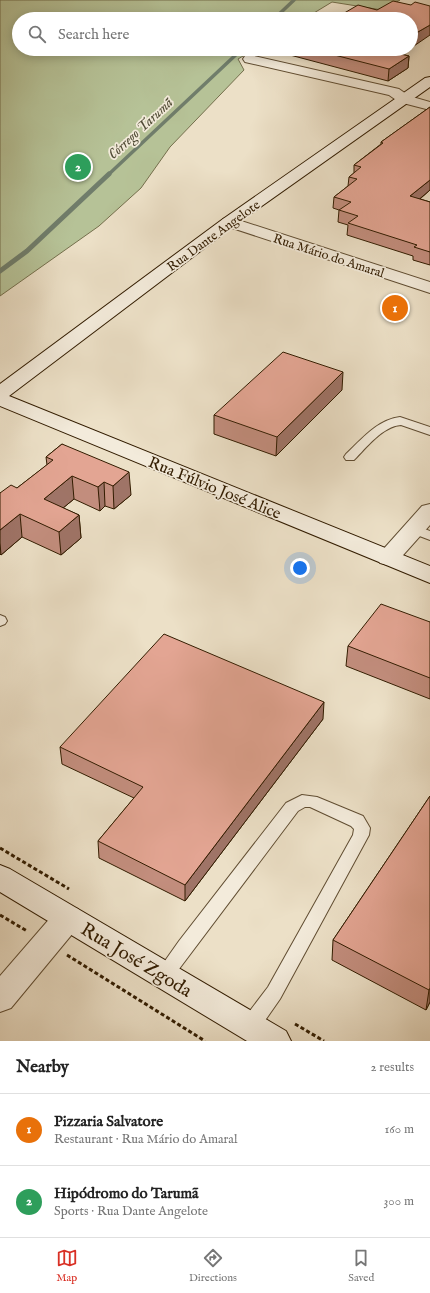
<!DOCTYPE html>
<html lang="en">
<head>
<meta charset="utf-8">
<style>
	:root { --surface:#fff; --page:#f2f2f2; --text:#222; --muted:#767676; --line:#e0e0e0; --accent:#d93025 }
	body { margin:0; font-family:"IM FELL English",serif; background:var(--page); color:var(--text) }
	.you { position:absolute; left:300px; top:568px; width:14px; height:14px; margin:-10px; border:3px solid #fff; border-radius:50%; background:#1a73e8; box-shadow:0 0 0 6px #1a73e833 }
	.badge { display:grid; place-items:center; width:26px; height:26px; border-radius:50%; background:var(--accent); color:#fff; font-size:13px; font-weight:700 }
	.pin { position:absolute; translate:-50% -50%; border:2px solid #fff; box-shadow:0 1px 4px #0006 }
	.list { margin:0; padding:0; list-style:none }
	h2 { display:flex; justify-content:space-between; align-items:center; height:52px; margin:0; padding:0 16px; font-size:17px }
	h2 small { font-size:13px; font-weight:400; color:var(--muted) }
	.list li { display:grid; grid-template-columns:26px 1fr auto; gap:12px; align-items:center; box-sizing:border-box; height:72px; padding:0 16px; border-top:1px solid var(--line) }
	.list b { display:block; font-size:15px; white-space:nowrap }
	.list p { margin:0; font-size:13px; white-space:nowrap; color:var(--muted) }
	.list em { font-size:13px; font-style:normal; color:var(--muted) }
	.icon { flex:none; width:22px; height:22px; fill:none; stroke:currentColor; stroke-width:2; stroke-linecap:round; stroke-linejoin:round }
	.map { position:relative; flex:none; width:430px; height:1041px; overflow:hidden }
	.search { position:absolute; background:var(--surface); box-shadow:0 2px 10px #0003; left:12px; right:12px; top:12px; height:44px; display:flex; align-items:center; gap:10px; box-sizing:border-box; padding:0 14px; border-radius:22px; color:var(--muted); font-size:15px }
	.sheet { height:196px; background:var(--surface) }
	nav { display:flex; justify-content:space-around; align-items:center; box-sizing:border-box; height:56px; border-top:1px solid var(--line); background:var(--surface); font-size:11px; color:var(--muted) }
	nav a { display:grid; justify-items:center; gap:2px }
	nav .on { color:var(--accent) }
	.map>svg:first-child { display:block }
	.green { fill:#b6c297; stroke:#746f4c }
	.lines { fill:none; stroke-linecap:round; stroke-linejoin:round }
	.stream-far1 { stroke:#707d6b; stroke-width:3.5 }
	.stream { stroke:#707d6b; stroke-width:5 }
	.service-casing { stroke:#604d32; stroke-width:2 }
	.minor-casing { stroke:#604d32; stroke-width:2 }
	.secondary-casing { stroke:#321c00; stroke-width:2 }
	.path { stroke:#321c00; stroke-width:3; stroke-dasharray:4 2.5; stroke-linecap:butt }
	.service { fill:#f3ebdb; fill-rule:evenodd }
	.minor { fill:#f3ebdb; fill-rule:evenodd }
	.secondary { fill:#f3ebdb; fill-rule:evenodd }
	.wall { fill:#c38e7e; stroke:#321c00 }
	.shaded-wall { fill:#9f7467; stroke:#321c00 }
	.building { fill:#e3a593; stroke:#321c00 }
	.labels { text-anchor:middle; stroke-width:3.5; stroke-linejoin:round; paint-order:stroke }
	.far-street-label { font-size:13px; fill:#321c00; stroke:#f3ebdb }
	.far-water-label { font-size:14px; font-style:italic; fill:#514c36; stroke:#f3ebdb }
	.street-label { font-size:16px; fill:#321c00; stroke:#f3ebdb }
	.near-street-label { font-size:19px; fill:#321c00; stroke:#f3ebdb }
</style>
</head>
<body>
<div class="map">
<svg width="430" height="1041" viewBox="0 0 430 1041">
	<rect width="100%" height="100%" fill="#ece0c7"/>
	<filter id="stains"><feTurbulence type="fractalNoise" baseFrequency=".005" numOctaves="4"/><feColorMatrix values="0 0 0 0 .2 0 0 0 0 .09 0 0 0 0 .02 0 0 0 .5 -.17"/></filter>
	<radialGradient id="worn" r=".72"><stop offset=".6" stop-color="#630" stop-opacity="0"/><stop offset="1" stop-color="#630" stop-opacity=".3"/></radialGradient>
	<path class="green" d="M 0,0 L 400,0 L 382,10 L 332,2 L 304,19 L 19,19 L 19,49 L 255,49 L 238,59 L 244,70 L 170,147 L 141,188 L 99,226 L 0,296 Z"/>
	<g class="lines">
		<path class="stream-far1" d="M 274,19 L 294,0
			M 108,175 L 242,49"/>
		<path class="stream" d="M 0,271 L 27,251 L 109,174"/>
		<defs>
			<path id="service" d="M 400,417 L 430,427 L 430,435 L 401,425 C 383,426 366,448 354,460 L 346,460 L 344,457 L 346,454 C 362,439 377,420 400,417 Z
				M 414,525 L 430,531 L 430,540 L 409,532 L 407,529 L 409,526 Z
				M 0,615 L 5,617 L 7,621 L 5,624 L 0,626 Z
				M 302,795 L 317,797 L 363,816 L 370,828 L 369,835 L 280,999 L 257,1032 L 250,1034 L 243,1032 L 241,1026 L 243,1020 L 268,987 L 353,835 L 354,829 L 351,826 L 310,807 L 305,807 L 298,811 L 170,981 L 164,983 L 158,981 L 155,975 L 179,941 L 286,803 Z"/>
			<path id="minor" d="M 250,55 L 399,89 L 409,96 L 430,102 L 430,110 L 399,102 L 389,95 L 245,62 L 243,59 L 245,56 Z
				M 229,217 L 430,282 L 430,293 L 223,225 L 221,222 L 223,219 Z
				M 430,504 L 430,525 L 396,563 L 388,565 L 380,563 L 377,558 L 380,553 L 422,506 Z
				M 68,906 L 78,909 L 83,918 L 78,927 L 11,1008 L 0,1012 L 0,976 L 58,909 Z"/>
			<path id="secondary" d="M 430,77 L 430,87 L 235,225 L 9,396 L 430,566 L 430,583 L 0,406 L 0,384 L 223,219 L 425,78 Z
				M 0,865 L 10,869 L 286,1031 L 291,1041 L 247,1041 L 0,892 Z"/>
		</defs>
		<use href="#service" class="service-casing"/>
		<use href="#minor" class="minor-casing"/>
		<use href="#secondary" class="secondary-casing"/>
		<path class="path" d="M 0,848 L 69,889
			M 0,915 L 27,931
			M 67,955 L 205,1041
			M 295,1024 L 324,1041"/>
		<use href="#service" class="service"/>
		<use href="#minor" class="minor"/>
		<use href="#secondary" class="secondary"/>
	</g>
	<path class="wall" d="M 290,49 L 409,49 L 401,54 L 409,56 L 408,68 L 388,81 L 290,55 Z
		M 430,107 L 430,190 L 420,199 L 430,202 L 430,265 L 413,260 L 413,256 L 347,235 L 348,225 L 338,222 L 339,210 L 333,208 L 334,197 L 348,186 L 349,177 L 354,173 L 354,165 L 381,144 L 381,142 Z
		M 342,390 L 276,456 L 214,434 L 214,415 Z
		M 62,444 L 131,495 L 114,509 L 105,506 L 100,511 L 74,499 L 63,508 L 79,515 L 81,538 L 61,555 L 22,537 L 1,555 L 0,554 L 0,493 L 17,488 L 47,465 L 46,457 Z
		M 430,622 L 430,699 L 346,666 L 348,646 Z
		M 323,719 L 185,901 L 99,858 L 98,841 L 134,798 L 62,764 L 60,747 Z
		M 430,796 L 430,1002 L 426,1010 L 332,960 L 333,940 Z"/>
	<path class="shaded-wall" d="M 430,25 L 430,35 L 411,48 L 411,36 Z
		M 391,49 L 409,49 L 387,63 L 388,51 Z
		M 409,56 L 408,68 L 388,81 L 389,69 Z
		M 430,180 L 430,190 L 409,208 L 410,196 Z
		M 343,372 L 342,390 L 276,456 L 277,437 Z
		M 129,472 L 131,495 L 114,509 L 113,486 Z
		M 72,476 L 74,499 L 46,522 L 44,499 Z
		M 104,482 L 105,506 L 100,511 L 98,487 Z
		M 20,514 L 22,537 L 1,555 L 0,543 L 0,530 Z
		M 79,515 L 81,538 L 61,555 L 59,532 Z
		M 324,702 L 323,719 L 185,901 L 185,885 Z
		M 430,988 L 430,1002 L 426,1010 L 429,990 Z"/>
	<path class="building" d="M 393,1 L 411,5 L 415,2 L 430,6 L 430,25 L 411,36 L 411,19 L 334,19 L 358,5 L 377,10 Z
		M 311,49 L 391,49 L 388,51 L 409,56 L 389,69 Z
		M 430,107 L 430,180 L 410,196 L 430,202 L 430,252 L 414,247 L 417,245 L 348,223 L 358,216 L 339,210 L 351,202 L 334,197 L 357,179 L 349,177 L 361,167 L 354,165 L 383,143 L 381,142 Z
		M 283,352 L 343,372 L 277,437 L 214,415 Z
		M 62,444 L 129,472 L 113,486 L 104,482 L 98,487 L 72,476 L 44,499 L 79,515 L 59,532 L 20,514 L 0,530 L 0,493 L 11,485 L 17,488 L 53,460 L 46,457 Z
		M 381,604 L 430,622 L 430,678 L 348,646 Z
		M 164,634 L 324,702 L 185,885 L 98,841 L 143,787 L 60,747 Z
		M 430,796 L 430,988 L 429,990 L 333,940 Z"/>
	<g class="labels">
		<g class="far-street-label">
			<text transform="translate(213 235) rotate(-36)" y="5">Rua Dante Angelote</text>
			<text transform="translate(329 255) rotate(18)" y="5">Rua Mário do Amaral</text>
		</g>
		<g class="far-water-label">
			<text transform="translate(140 128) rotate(-43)" y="5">Córrego Tarumã</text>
		</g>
		<g class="street-label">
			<text transform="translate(215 487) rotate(22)" y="6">Rua Fúlvio José Alice</text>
		</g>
		<g class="near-street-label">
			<text transform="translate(137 959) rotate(31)" y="7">Rua José Zgoda</text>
		</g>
	</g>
	<rect width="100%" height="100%" filter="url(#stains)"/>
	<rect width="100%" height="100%" fill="url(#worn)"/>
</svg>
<div class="you"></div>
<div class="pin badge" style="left:395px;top:308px;background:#e8710a">1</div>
<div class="pin badge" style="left:78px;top:167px;background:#2e9e5b">2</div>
<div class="search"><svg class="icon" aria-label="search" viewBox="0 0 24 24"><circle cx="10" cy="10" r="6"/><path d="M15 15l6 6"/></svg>Search here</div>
</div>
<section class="sheet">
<h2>Nearby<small>2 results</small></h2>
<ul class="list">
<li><span class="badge" style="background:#e8710a">1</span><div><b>Pizzaria Salvatore</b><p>Restaurant · Rua Mário do Amaral</p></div><em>160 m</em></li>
<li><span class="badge" style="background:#2e9e5b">2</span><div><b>Hipódromo do Tarumã</b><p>Sports · Rua Dante Angelote</p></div><em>300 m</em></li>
</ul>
</section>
<nav>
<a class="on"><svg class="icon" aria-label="map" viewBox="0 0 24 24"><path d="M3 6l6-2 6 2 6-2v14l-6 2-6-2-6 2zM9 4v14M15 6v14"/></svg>Map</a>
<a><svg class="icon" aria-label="directions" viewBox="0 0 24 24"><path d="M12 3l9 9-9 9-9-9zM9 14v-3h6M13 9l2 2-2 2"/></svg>Directions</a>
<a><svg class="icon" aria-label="saved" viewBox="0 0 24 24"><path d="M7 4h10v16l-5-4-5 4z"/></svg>Saved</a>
</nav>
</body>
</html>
